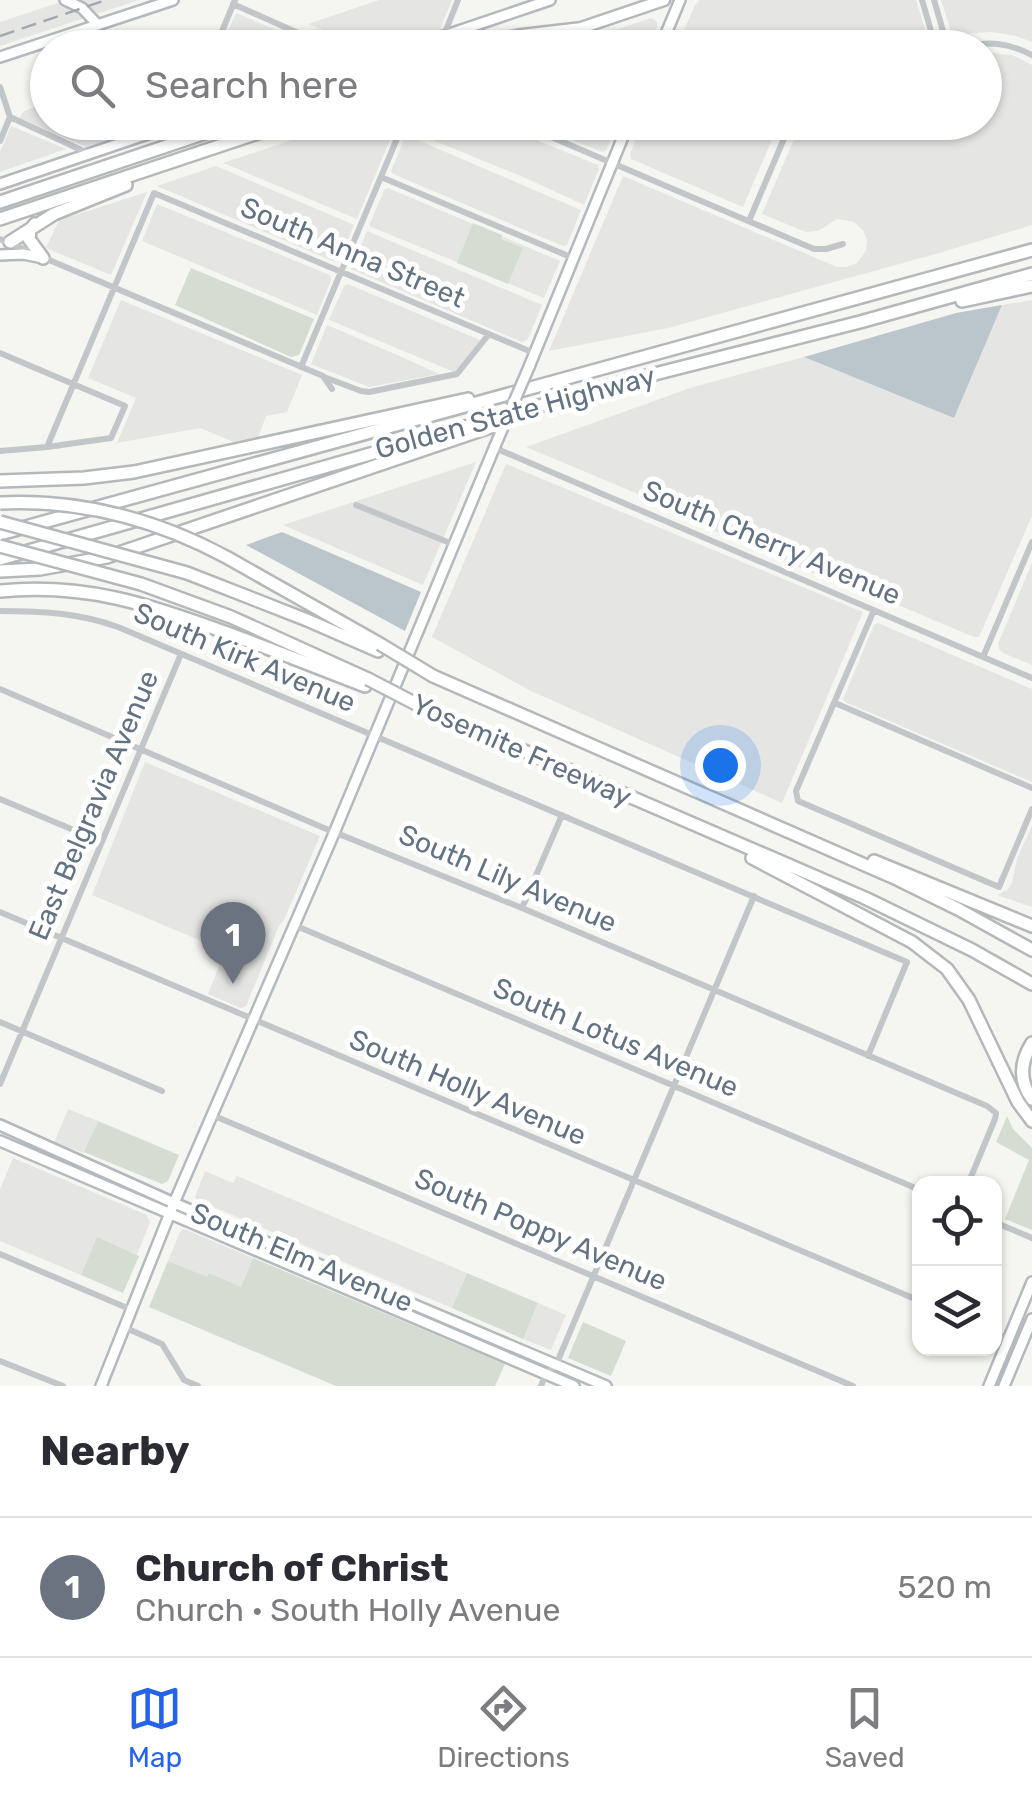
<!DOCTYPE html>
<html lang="en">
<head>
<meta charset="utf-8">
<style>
	:root { --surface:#fff; --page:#f2f2f3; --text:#2b2b33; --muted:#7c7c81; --line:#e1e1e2; --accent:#2563eb }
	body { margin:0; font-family:Rubik,sans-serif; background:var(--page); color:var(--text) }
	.controls { position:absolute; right:30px; bottom:30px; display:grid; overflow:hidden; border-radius:20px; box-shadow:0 2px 8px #0004 }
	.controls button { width:90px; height:90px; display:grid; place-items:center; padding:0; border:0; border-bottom:2px solid var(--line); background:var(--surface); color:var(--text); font:50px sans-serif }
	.you { position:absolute; left:720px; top:765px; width:35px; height:35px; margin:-25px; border:8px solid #fff; border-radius:50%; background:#1a73e8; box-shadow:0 0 0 15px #1a73e833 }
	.badge { display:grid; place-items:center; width:65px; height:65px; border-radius:50%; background:var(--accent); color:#fff; font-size:32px; font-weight:700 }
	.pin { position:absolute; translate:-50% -82px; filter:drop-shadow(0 2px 5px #0008) }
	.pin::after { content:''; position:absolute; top:52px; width:35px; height:30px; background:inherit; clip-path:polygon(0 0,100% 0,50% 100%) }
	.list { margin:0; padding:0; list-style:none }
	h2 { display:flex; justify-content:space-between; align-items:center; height:130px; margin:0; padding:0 40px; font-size:42px }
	h2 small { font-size:32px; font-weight:400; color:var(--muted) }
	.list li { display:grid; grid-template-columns:65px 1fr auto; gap:30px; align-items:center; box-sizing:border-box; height:140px; padding:0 40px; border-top:2px solid var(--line) }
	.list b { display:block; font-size:38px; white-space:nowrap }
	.list p { margin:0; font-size:32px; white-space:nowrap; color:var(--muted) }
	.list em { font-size:32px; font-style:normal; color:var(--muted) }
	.icon { flex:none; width:55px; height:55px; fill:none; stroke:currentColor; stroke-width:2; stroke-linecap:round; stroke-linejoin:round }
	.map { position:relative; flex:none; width:1032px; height:1386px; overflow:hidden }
	.search { position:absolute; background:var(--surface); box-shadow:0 2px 8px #0004; left:30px; right:30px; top:30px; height:110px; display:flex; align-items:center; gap:25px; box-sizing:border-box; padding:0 35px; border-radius:55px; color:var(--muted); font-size:38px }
	.sheet { height:270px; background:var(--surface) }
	nav { display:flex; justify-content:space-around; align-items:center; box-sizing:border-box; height:140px; border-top:2px solid var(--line); background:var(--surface); font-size:28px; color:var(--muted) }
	nav a { display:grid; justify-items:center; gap:5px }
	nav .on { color:var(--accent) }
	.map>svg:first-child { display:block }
	.built { fill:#e5e6e4 }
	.green { fill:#d5dcd2 }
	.water { fill:#bbc6cc }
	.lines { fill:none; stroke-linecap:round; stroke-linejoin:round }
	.secondary-casing { stroke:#b4b9be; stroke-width:14 }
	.primary-casing { stroke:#b5b9bd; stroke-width:15 }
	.highway-casing { stroke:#b5b8bb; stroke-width:16 }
	.street { stroke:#c2c6c9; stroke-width:6 }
	.secondary { stroke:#fff; stroke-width:9 }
	.primary { stroke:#fff; stroke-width:10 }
	.highway { stroke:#fff; stroke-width:11 }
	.rail { stroke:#a2a8ae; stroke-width:2.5; stroke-dasharray:15 8; stroke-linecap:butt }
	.secondary-bridge-casing { stroke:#b4b9be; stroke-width:14; stroke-linecap:butt }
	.highway-bridge-casing { stroke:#b5b8bb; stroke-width:16; stroke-linecap:butt }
	.secondary-bridge { stroke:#fff; stroke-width:9 }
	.highway-bridge { stroke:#fff; stroke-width:11 }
	.labels { text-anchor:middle; stroke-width:10; stroke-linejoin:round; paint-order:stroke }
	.street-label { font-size:28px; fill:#637383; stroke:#fff }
</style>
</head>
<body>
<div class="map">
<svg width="1032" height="1386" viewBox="0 0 1032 1386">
	<rect width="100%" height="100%" fill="#f5f5f1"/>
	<path class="built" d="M 67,0 L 139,0 L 0,46 L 0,22 Z
		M 379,0 L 452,0 L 440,29 L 384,47 L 365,47 L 308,24 Z
		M 700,0 L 916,0 L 930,45 L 921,48 L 677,47 L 695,5 Z
		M 941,0 L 1032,0 L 1032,42 L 1016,36 L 992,32 L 973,33 L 953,38 Z
		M 236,13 L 316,47 L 221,47 Z
		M 651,18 L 657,22 L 657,27 L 649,47 L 565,47 Z
		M 985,52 L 1012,55 L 1032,65 L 1032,225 L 939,253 L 668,328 L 549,351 L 623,176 L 837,267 L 846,267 L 857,263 L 866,251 L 867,240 L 863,230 L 854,222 L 837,219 L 818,231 L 806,232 L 762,214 L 801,123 L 984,122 Z
		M 47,103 L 48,122 L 163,123 L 86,147 L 19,118 L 24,111 Z
		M 346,122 L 397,123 L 357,219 L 223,163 Z
		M 411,123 L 494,123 L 598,165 L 599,169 L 584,205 L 528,179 L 408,130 Z
		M 530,123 L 618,123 L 606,151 L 602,152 Z
		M 643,123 L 643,122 L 779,123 L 743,207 L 631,159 L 630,154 Z
		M 11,126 L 66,149 L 0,172 L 0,152 Z
		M 406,135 L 581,210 L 567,245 L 563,246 L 393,174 L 391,171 Z
		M 216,166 L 354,225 L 339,261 L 335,262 L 157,186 Z
		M 388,188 L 560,261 L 544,298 L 369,226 L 384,190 Z
		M 147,192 L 111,275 L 46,248 L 59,220 Z
		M 157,204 L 330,275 L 331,280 L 317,315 L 142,241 Z
		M 367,231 L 542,305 L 528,339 L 522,342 L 351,269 Z
		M 348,284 L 480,340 L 460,369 L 454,372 L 329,320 L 344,286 Z
		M 121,300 L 302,375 L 287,412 L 266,416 L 258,438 L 234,442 L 200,428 L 117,443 L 136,398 L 88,378 Z
		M 1032,300 L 1032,516 L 979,637 L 974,637 L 829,576 L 827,579 L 644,501 L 645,497 L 526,447 L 693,387 L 804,357 L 954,418 L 1002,305 Z
		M 327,325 L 393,353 L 439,374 L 369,387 L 311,364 Z
		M 476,462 L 423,585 L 283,525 Z
		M 506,464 L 863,612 L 782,803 L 531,691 L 432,637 Z
		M 1032,563 L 1032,665 L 1003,653 L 999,649 L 998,644 Z
		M 878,623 L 1032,689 L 1032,782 L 845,702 L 843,699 L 874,625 Z
		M 145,762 L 320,836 L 284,920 L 279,926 L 246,1006 L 241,1008 L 208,994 L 225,951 L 92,895 Z
		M 1032,826 L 1032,907 L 997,895 L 1008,889 L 1012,883 L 1017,858 Z
		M 68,1109 L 98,1121 L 84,1153 L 54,1143 Z
		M 13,1158 L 147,1215 L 150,1222 L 137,1255 L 97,1238 L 81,1275 L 0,1241 L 0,1189 Z
		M 205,1171 L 233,1183 L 237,1176 L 467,1273 L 452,1308 L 197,1200 L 195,1197 Z
		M 184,1229 L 253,1258 L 241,1287 L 210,1274 L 208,1278 L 168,1261 L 180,1232 Z
		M 538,1303 L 566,1315 L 551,1350 L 523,1339 Z"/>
	<path class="green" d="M 473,223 L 502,235 L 501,239 L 523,248 L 508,284 L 457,263 Z
		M 191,268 L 314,319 L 299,355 L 291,357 L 175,305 Z
		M 1007,1116 L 1013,1129 L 1032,1148 L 1032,1230 L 1005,1219 L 1029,1160 L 996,1142 Z
		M 98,1121 L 179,1155 L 168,1181 L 162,1184 L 84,1152 Z
		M 97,1237 L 139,1256 L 123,1293 L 81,1275 Z
		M 253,1258 L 505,1364 L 495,1386 L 336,1386 L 149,1307 L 168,1261 L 207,1277 L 209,1273 L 241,1287 Z
		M 467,1273 L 538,1303 L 523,1339 L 452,1308 Z
		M 583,1322 L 626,1341 L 611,1376 L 568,1358 Z"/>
	<path class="water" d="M 1002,305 L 954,418 L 804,357 L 956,313 Z
		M 282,532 L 421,592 L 405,631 L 246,545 Z"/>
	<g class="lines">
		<defs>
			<path id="secondary" d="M 65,0 L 82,8 L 98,25
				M 408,48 L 550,0
				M 660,48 L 680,0
				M 0,57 L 173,0
				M 0,184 L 183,122
				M 0,255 L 23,254 L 43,258
				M 529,367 L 629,122
				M 0,1125 L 174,1203 L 606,1386
				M 0,1141 L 574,1386
				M 101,1386 L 174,1203 L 332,838 L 495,446
				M 989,1386 L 1032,1282
				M 1004,1386 L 1032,1319"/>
			<path id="primary" d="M 578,29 L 664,0"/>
			<path id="highway" d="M 463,48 L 518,36 L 578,29
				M 520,48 L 554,36
				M 0,202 L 238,122
				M 0,219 L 291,122
				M 35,224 L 30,230 L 29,239 L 43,258
				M 10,242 L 54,214 L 126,185
				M 962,301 L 1032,286
				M 0,481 L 84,478 L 134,472 L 468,399
				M 0,534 L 1032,250
				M 228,558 L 380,644
				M 0,559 L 631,380 L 860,322 L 1032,274
				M 0,571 L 40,569 L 107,557 L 508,421
				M 187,573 L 307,620 L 378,651
				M 141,584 L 231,617 L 368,679
				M 0,591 C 86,583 148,604 227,633 C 273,650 319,668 365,686
				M 433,676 L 897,879 L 958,909 L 1032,950
				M 420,706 L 865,898 L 972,950 L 1032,984
				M 752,858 L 912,942 L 947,969 L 969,1000 L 1018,1102 L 1032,1121
				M 874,861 L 1032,926
				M 1032,1043 C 1020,1062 1019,1081 1032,1099"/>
		</defs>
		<use href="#secondary" class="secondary-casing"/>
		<use href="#primary" class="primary-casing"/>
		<use href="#highway" class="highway-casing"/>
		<path class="street" d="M 922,0 L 936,48
			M 934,0 L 948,48
			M 233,4 L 332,48
			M 444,35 L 458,0
			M 215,48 L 235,0
			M 962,48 C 989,40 1008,43 1032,55
			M 0,87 L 10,117 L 0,141
			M 10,117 L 90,154
			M 516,122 L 814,249 L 826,249 L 843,244
			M 381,177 L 573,258
			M 749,221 L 791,122
			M 0,239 L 31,252
			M 42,257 L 323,376 L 332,389
			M 0,353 L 125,406 L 111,438 L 47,447 L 0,451
			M 301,367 L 404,122
			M 324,377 L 361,391 L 369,392 L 457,374 L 489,334
			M 47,447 L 154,193 L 534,353
			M 495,448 L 1032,678
			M 356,505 L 455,545
			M 874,610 L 796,791 L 798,801 L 999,887 L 1032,809
			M 0,611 C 42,611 79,613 118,627 L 907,962 L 868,1056
			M 983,657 L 1032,542
			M 0,689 L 324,828 L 522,908 L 987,1106 L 996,1113 L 995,1119 L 968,1184
			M 835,703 L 1032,788
			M 0,799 L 102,842
			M 522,908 L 562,815
			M 0,912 L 920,1301
			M 294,925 L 920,1190
			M 0,1022 L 162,1091
			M 0,1084 L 181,654
			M 212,1115 L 853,1386
			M 994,1222 L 1032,1238
			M 0,1254 L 132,1310
			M 126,1328 L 162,1344 L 184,1380 L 198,1386
			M 994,1333 L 1009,1339
			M 0,1361 L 63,1386
			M 541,1386 L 546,1374 L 556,1365 L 754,896"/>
		<use href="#secondary" class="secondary"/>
		<use href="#primary" class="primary"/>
		<use href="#highway" class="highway"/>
		<path class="rail" d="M 0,36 L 106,0"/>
		<defs>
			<path id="secondary-bridge" d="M 495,446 L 529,367"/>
			<path id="highway-bridge" d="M 0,503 C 82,499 156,519 228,558
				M 0,522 L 187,573
				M 0,546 L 141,584
				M 380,644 L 433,676
				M 368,679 L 420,706"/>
		</defs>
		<use href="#secondary-bridge" class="secondary-bridge-casing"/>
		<use href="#highway-bridge" class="highway-bridge-casing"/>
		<use href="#secondary-bridge" class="secondary-bridge"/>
		<use href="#highway-bridge" class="highway-bridge"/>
	</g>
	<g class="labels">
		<g class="street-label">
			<text transform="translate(353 252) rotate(23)" y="10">South Anna Street</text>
			<text transform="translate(515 412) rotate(-15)" y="10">Golden State Highway</text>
			<text transform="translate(772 542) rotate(23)" y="10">South Cherry Avenue</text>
			<text transform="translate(245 657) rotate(23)" y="10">South Kirk Avenue</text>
			<text transform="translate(522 750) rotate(24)" y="10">Yosemite Freeway</text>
			<text transform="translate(93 805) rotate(-67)" y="10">East Belgravia Avenue</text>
			<text transform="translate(508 878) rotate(23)" y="10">South Lily Avenue</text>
			<text transform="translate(616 1037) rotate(23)" y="10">South Lotus Avenue</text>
			<text transform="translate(468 1087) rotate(23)" y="10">South Holly Avenue</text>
			<text transform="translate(541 1229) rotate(23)" y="10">South Poppy Avenue</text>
			<text transform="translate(302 1257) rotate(23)" y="10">South Elm Avenue</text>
		</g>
	</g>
</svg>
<div class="controls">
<button><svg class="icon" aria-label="locate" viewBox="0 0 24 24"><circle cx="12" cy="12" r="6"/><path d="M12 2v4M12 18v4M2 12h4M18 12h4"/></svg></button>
<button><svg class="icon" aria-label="layers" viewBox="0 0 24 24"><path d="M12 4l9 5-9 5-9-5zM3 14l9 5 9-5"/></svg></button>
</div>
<div class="you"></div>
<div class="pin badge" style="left:233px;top:984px;background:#6b7280">1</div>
<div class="search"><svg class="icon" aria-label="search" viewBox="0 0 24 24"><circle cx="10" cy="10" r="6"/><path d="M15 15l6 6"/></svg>Search here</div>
</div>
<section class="sheet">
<h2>Nearby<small></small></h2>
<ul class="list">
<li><span class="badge" style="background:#6b7280">1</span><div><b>Church of Christ</b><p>Church · South Holly Avenue</p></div><em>520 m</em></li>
</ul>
</section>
<nav>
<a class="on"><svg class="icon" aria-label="map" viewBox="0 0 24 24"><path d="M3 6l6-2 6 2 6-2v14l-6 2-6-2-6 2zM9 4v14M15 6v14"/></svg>Map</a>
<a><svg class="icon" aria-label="directions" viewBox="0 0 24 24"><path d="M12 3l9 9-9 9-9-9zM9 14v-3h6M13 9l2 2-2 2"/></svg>Directions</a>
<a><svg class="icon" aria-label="saved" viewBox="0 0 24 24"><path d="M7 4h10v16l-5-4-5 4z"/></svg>Saved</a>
</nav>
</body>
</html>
